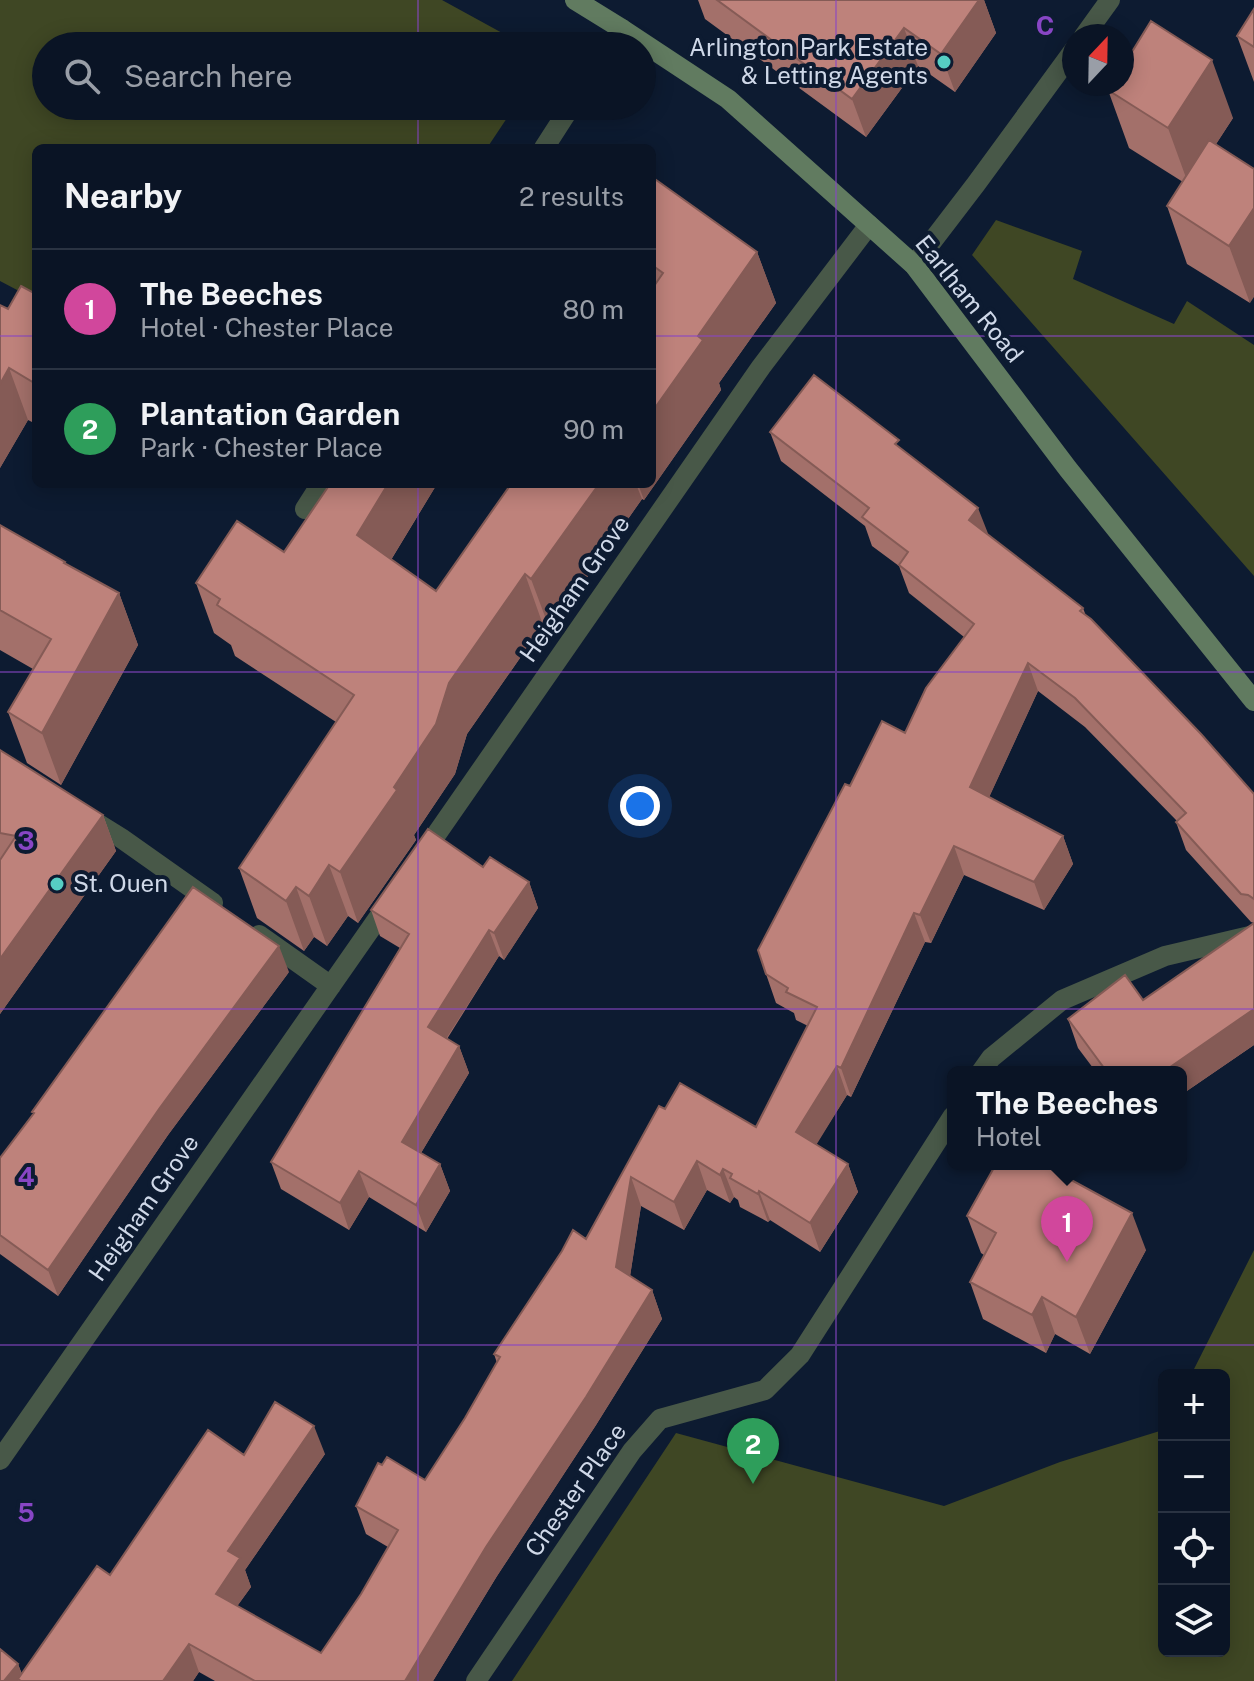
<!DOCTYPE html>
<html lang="en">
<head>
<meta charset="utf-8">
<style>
	:root { --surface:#0a1425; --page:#131d2d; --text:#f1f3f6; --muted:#999ea7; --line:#2a3342; --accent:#db2777 }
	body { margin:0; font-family:"Public Sans",sans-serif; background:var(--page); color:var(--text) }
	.controls { position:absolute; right:24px; bottom:24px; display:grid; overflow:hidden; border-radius:12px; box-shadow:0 4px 20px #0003 }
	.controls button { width:72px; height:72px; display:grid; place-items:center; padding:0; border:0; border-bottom:2px solid var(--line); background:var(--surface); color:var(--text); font:40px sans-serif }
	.compass { position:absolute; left:1062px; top:24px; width:72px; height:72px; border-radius:50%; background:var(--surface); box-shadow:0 4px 20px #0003; rotate:22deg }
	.you { position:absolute; left:640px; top:806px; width:28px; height:28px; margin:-20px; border:6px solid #fff; border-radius:50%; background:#1a73e8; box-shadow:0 0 0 12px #1a73e833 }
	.badge { display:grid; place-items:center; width:52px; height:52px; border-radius:50%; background:var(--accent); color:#fff; font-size:26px; font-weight:700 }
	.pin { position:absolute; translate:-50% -66px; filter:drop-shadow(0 2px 4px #0008) }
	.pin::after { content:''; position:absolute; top:42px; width:28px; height:24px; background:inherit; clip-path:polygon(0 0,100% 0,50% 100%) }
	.popup { position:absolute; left:947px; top:1066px; width:240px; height:104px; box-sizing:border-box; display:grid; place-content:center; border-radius:12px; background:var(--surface); filter:drop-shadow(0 2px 6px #0005); font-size:26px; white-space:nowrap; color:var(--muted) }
	.popup b { font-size:30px; color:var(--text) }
	.popup::after { content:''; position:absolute; left:50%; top:100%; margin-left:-16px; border:16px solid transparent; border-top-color:var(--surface) }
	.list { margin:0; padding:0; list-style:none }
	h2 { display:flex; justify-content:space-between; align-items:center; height:104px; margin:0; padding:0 32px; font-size:34px }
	h2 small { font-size:26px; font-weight:400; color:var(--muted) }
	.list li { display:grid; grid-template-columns:52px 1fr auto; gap:24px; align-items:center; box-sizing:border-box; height:120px; padding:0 32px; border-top:2px solid var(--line) }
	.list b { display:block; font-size:30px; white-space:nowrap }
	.list p { margin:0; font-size:26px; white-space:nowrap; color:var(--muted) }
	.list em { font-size:26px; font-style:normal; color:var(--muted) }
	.icon { flex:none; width:44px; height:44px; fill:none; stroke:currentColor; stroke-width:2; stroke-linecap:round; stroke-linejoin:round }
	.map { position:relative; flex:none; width:1254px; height:1681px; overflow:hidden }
	.search { position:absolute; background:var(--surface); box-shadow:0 4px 20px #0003; left:32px; top:32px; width:624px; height:88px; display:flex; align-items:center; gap:20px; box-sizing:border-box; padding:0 28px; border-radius:44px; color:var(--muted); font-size:30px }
	.panel { position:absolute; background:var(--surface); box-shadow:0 4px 20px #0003; left:32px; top:144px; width:624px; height:344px; border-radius:12px }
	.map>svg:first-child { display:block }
	.green { fill:#3f4724 }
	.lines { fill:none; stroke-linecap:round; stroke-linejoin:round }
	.minor { stroke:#485848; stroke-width:20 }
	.secondary { stroke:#617b60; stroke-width:20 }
	.wall { fill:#a3706a }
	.shaded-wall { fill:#855b56 }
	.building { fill:#be827b; stroke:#855b56; stroke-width:2 }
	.grid { fill:none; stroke:#8846c5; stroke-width:2; stroke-opacity:0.55 }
	.poi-dot { fill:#56cec3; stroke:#0d1b31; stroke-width:3 }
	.labels { text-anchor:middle; stroke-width:8; stroke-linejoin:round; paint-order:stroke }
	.poi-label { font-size:24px; fill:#cfd8e8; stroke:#0d1b31; text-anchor:end }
	.street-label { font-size:24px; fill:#cfd8e8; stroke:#0d1b31 }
	.grid-label { font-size:26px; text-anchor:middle; font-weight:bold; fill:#8846c5; stroke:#0d1b31; stroke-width:8; stroke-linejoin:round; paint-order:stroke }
</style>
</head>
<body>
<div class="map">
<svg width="1254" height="1681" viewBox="0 0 1254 1681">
	<rect width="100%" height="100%" fill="#0d1b31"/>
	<path class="green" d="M 0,0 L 442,0 L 526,46 L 46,46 L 46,106 L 515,106 L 487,148 L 36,148 L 36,300 L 0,281 Z
		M 996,220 L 1082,251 L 1073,279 L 1174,324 L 1187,301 L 1254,345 L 1254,576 L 972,255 Z
		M 1254,1250 L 1254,1681 L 512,1681 L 676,1433 L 944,1506 L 1060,1462 L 1163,1430 L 1164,1428 L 1164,1651 L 1224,1651 L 1224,1375 L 1191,1375 Z"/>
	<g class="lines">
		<path class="minor" d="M 1084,36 L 1110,0
			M 611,46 L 622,29
			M 544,148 L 571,106
			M 914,265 L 976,184 L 1074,50
			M 305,509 L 321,484
			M 84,815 L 121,838 L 213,903
			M 422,855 L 761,367 L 869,225
			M 259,935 L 331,986
			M 981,1072 L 991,1058 L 1062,1000 L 1165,956 L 1254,935
			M 0,1460 L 390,901
			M 476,1681 L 632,1451 L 660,1419 L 765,1390 L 800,1355 L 953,1116"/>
		<path class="secondary" d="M 575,0 L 622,29 L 728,99 L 914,265 L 1068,469 L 1254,701"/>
	</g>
	<path class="wall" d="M 698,0 L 984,0 L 996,33 L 955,92 L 918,66 L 866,137 L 705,19 Z
		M 1254,9 L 1254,82 L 1237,36 Z
		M 1108,90 L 1233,118 L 1216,144 L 1250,303 L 1187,264 L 1167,206 L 1183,182 L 1129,148 Z
		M 652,177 L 757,252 L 776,303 L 719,383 L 721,390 L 644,500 L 642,499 L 550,630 L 543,625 L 467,734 L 455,774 L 414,835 L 416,840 L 358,923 L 348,916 L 327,946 L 314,937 L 304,951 L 257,918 L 239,868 L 336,722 L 235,656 L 231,645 L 214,633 L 196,583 L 284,552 L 437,484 L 391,560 L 436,591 L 511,484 L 652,484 Z
		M 36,294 L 36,424 L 28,420 L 0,468 L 8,309 Z
		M 770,432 L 902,449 L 988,535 L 1083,608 L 1086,616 L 1254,794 L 1254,923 L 1251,922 L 1186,850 L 1176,822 L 1177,821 L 1085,727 L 1038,691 L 989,797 L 1063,836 L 1073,864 L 1044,910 L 964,875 L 931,943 L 925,942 L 851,1097 L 847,1095 L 816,1144 L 848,1164 L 858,1192 L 820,1252 L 770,1220 L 768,1222 L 740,1207 L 738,1200 L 734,1197 L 730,1203 L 707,1190 L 684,1230 L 641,1206 L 630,1276 L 652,1290 L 662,1319 L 596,1425 L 497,1576 L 433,1681 L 215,1681 L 199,1672 L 193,1681 L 0,1681 L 18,1664 L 22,1674 L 110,1575 L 244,1455 L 325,1454 L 245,1570 L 251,1587 L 237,1606 L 321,1653 L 361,1594 L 388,1547 L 366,1534 L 356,1506 L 382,1465 L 425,1480 L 465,1418 L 497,1363 L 494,1354 L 586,1239 L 665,1109 L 756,1127 L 808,1026 L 796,1020 L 794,1013 L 776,1003 L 766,974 L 850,786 L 905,733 L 964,637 L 909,593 L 899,566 L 872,546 L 865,526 L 781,461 Z
		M 0,525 L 65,562 L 66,564 L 119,593 L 138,645 L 61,785 L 27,763 L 8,712 L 33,669 L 0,650 Z
		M 0,750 L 103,815 L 116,851 L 0,1014 Z
		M 483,867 L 529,882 L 538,908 L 504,960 L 499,956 L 447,1039 L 459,1046 L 469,1073 L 421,1153 L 440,1164 L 450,1191 L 426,1232 L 369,1197 L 349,1230 L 281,1189 L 271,1162 L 400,948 L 380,936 L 371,910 Z
		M 1254,923 L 1254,1045 L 1181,1095 L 1181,1072 L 1096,1072 L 1078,1048 L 1068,1019 L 1143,1000 Z
		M 289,972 L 168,1135 L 58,1296 L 0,1254 L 0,1158 Z
		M 967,1216 L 1146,1250 L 1090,1354 L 1055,1334 L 1046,1353 L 983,1319 L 970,1282 L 984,1255 L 981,1253 Z"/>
	<path class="shaded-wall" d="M 979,0 L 984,0 L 996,33 L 955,92 L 941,54 Z
		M 904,28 L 918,66 L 866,137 L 852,99 Z
		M 1212,60 L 1233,118 L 1189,186 L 1168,128 Z
		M 1254,208 L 1254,297 L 1250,303 L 1229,246 Z
		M 757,252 L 776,303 L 719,383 L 721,390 L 644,500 L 638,484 L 652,484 L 652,412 L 698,336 Z
		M 9,368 L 28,420 L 0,468 L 0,384 Z
		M 388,484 L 437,484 L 375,586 L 357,535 Z
		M 599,484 L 636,484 L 642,499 L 550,630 L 531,579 Z
		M 978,508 L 989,536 L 969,520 Z
		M 525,574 L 543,625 L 467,734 L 455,774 L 414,835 L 416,840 L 358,923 L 340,872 L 394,787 L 449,683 Z
		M 119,593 L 138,645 L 61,785 L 42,733 Z
		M 1028,663 L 1038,691 L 981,815 L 970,787 Z
		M 103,815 L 116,851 L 0,1014 L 0,959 Z
		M 1063,836 L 1073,864 L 1044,910 L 1034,882 Z
		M 954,846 L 964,875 L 931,943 L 920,915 Z
		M 329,865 L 348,916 L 327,946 L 309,896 Z
		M 529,882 L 538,908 L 504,960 L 494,933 Z
		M 296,887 L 314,937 L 304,951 L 286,901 Z
		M 914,913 L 925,942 L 851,1097 L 841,1068 Z
		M 489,930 L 499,956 L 437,1053 L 428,1027 Z
		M 279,946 L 289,972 L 168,1135 L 58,1296 L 48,1270 L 159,1109 Z
		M 1254,1009 L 1254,1045 L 1181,1095 L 1181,1072 L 1163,1072 Z
		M 459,1046 L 469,1073 L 412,1168 L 402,1142 Z
		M 837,1066 L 847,1095 L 807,1160 L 796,1132 Z
		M 697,1161 L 707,1190 L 684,1230 L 674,1202 Z
		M 440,1164 L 450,1191 L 426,1232 L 416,1205 Z
		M 848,1164 L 858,1192 L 820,1252 L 810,1223 Z
		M 723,1169 L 734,1197 L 730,1203 L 720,1175 Z
		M 359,1171 L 369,1197 L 349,1230 L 340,1203 Z
		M 631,1177 L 641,1206 L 627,1296 L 616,1267 Z
		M 759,1191 L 770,1220 L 768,1222 L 758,1194 Z
		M 1132,1213 L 1146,1250 L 1090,1354 L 1076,1317 Z
		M 652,1290 L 662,1319 L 596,1425 L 497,1576 L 433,1681 L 405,1681 L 486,1547 Z
		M 1042,1297 L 1055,1334 L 1046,1353 L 1032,1315 Z
		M 314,1426 L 325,1454 L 245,1570 L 251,1587 L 226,1622 L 216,1594 L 228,1551 Z
		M 189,1644 L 199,1672 L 193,1681 L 163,1681 Z
		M 18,1664 L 24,1681 L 18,1679 L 19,1681 L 4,1681 Z"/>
	<path class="building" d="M 717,0 L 979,0 L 941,54 L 904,28 L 852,99 Z
		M 1254,9 L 1254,47 L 1237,36 Z
		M 1151,21 L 1212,60 L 1168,128 L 1108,90 L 1112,84 L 1122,84 L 1122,68 Z
		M 1209,140 L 1254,169 L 1254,208 L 1229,246 L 1167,206 Z
		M 652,177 L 757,252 L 698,336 L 703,340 L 652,412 L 652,289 L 663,273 L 652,265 Z
		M 21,286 L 36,294 L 36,384 L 9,368 L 0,384 L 0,305 L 8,309 Z
		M 814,375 L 899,440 L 895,444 L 978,508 L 969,520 L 1083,608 L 1080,611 L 1091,619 L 1201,734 L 1254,794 L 1254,899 L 1248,895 L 1241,894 L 1176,822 L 1186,813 L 1075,698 L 1028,663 L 970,787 L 1063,836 L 1034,882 L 954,846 L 920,915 L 914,913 L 841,1068 L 837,1066 L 796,1132 L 848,1164 L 810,1223 L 759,1191 L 758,1194 L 730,1178 L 732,1174 L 723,1169 L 720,1175 L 697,1161 L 674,1202 L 631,1177 L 616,1267 L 652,1290 L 586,1397 L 486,1547 L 405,1681 L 255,1681 L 189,1644 L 163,1681 L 21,1681 L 18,1679 L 97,1566 L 110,1575 L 208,1430 L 244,1455 L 275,1402 L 314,1426 L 228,1551 L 240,1558 L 216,1594 L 321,1653 L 361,1594 L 398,1530 L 356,1506 L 378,1463 L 382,1465 L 387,1457 L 425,1480 L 465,1418 L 500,1357 L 494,1354 L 562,1251 L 573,1230 L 586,1239 L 659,1106 L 665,1109 L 680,1083 L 756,1127 L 817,1007 L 786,992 L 788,988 L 766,974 L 758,950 L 845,784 L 850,786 L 882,721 L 905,733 L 926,688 L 974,624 L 899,565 L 908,552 L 862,517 L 869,508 L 770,432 Z
		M 330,484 L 388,484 L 357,535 L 436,591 L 511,484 L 599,484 L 531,579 L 525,574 L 449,683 L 436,724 L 394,787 L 397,790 L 340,872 L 329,865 L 309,896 L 296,887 L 286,901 L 239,868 L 354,695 L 217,605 L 220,599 L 196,583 L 237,521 L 284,552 Z
		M 0,525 L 65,562 L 64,563 L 119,593 L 42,733 L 8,712 L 51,639 L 0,610 Z
		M 0,750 L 103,815 L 0,959 L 0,860 L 16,836 L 0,833 Z
		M 428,829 L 483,867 L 490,857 L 529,882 L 494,933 L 489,930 L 428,1027 L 459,1046 L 402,1142 L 440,1164 L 416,1205 L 359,1171 L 340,1203 L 271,1162 L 409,934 L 371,910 Z
		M 193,887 L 279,946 L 159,1109 L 48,1270 L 0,1235 L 0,1158 L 34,1113 L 32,1112 Z
		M 1254,923 L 1254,1009 L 1163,1072 L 1107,1072 L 1068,1019 L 1125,975 L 1143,1000 Z
		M 996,1164 L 1042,1164 L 1132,1213 L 1076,1317 L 1042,1297 L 1032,1315 L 970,1282 L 996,1233 L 967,1216 Z
		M 0,1649 L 18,1664 L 4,1681 L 0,1681 Z"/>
	<path class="grid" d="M 418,0 L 418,46M 836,0 L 836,1681M 418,106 L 418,148M 0,336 L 36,336M 652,336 L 1254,336M 418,484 L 418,1681M 0,672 L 1254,672M 0,1009 L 1254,1009M 0,1345 L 1254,1345"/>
	<g class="poi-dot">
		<circle cx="944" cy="62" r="8"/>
		<circle cx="57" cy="884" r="8"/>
	</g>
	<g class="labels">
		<g class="poi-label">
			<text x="928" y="56">Arlington Park Estate<tspan x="928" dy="28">&amp; Letting Agents</tspan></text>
			<text x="73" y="892" text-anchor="start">St. Ouen</text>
		</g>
		<g class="street-label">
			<text transform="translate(969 299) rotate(51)" y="8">Earlham Road</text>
			<text transform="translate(575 589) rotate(-55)" y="8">Heigham Grove</text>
			<text transform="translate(144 1208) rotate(-55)" y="8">Heigham Grove</text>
			<text transform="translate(576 1490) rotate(-55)" y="8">Chester Place</text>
		</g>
	</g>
	<g class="grid-label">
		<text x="1045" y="35">C</text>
		<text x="26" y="850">3</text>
		<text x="26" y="1186">4</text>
		<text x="26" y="1522">5</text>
	</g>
</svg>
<div class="controls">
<button>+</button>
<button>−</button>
<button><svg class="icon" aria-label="locate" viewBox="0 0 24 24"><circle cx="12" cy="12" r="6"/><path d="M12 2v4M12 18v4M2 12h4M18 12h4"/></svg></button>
<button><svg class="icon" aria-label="layers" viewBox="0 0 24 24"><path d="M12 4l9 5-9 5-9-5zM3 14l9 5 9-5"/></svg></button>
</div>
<svg class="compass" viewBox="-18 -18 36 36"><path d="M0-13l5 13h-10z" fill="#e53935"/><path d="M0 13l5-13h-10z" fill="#999ea7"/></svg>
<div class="you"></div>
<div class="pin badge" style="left:1067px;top:1262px;background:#d1479c">1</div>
<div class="popup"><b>The Beeches</b>Hotel</div>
<div class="pin badge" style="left:753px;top:1484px;background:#2e9e5b">2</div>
<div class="search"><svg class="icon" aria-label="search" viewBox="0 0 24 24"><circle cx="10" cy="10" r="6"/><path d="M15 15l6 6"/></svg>Search here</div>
<section class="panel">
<h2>Nearby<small>2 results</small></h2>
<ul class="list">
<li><span class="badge" style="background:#d1479c">1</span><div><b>The Beeches</b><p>Hotel · Chester Place</p></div><em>80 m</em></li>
<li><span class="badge" style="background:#2e9e5b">2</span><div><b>Plantation Garden</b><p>Park · Chester Place</p></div><em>90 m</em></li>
</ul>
</section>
</div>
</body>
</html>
